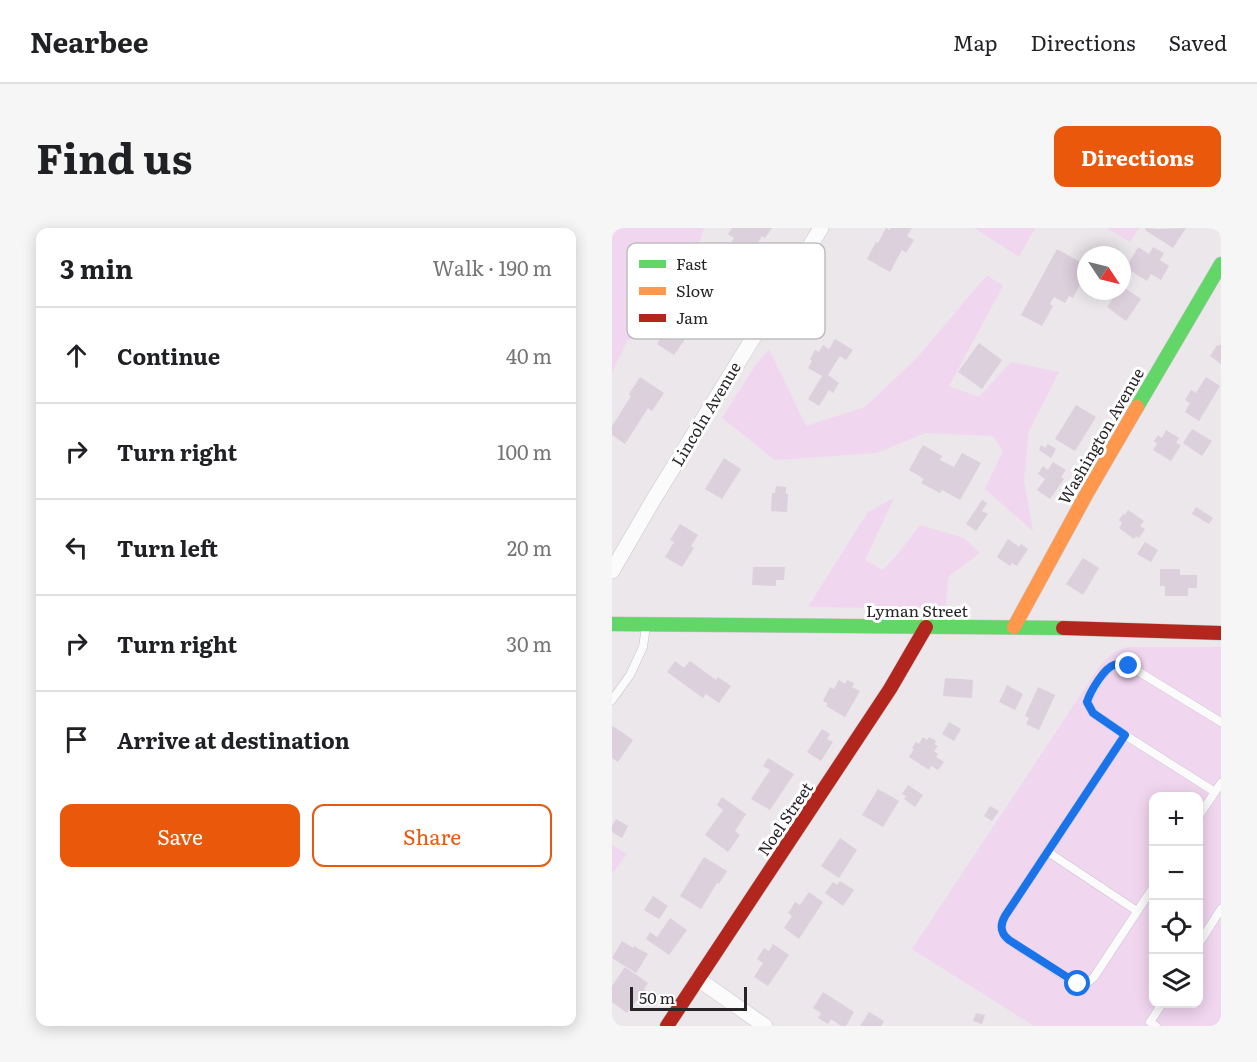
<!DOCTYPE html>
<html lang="en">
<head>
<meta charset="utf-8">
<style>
	:root { --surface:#fff; --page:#f6f6f6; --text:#202124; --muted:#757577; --line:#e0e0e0; --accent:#ea580c }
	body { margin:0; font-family:Literata,serif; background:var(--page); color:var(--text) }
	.controls { position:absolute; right:18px; bottom:18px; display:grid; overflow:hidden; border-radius:12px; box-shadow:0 3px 15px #0003 }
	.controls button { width:54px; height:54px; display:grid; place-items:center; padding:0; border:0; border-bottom:2px solid var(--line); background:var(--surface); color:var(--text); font:30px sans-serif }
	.compass { position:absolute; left:465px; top:18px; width:54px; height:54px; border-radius:50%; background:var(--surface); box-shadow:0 3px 15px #0003; rotate:125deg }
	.scale { position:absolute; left:18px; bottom:15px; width:117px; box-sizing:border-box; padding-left:6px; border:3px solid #282528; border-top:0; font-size:16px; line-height:21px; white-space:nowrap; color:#282528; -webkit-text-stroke:4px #fff; paint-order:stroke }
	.stop { position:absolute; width:18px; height:18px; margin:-14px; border:4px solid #1a73e8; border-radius:50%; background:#fff }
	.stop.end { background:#1a73e8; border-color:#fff; box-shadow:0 2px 6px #0008 }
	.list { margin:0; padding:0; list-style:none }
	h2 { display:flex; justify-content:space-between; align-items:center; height:78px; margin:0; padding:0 24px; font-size:26px }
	h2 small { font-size:20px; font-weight:400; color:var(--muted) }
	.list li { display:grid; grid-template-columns:39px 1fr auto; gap:18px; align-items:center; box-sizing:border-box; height:96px; padding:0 24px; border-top:2px solid var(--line) }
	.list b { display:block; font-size:22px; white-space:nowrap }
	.list em { font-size:20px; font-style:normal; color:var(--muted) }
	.actions { display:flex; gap:12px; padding:18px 24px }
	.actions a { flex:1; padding:14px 0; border:2px solid var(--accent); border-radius:12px; text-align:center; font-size:21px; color:var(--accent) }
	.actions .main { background:var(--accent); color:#fff }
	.icon { flex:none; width:33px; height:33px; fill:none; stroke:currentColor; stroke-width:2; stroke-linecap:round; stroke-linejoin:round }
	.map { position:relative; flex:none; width:609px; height:798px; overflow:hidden; border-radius:12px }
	header { display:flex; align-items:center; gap:36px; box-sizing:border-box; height:84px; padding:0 30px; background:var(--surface); border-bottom:2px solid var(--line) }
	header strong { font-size:28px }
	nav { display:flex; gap:33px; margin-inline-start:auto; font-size:21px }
	.intro { display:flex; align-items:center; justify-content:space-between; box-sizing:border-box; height:144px; padding:0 36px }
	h1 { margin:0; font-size:42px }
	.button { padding:15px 27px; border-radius:12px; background:var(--accent); color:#fff; font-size:21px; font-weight:700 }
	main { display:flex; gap:36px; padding:0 36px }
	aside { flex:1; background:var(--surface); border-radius:12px; box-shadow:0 3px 15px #0003 }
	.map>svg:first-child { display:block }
	.green { fill:#f1d6f0; fill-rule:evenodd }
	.building { fill:#dcd0dc }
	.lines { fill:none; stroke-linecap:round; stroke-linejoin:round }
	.lane-casing { stroke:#c8c5c8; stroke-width:9 }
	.street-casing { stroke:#c8c5c8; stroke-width:16 }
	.fast-casing { stroke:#c8c5c8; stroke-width:15 }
	.slow-casing { stroke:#c8c5c8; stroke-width:15 }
	.jam-casing { stroke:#c8c5c8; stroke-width:15 }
	.lane { stroke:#fcfbfc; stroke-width:8 }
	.street { stroke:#fcfbfc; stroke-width:15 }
	.fast { stroke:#63d668; stroke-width:14 }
	.slow { stroke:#ff974d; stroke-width:14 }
	.jam { stroke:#b3261e; stroke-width:14 }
	.route { stroke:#1a73e8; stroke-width:8 }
	.labels { text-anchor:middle; stroke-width:6; stroke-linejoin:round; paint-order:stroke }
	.street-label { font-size:16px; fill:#282528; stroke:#fff }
	.key { fill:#fff; stroke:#bebebe; stroke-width:1.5 }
	.key-label { font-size:16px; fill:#282528 }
</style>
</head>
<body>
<header>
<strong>Nearbee</strong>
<nav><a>Map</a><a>Directions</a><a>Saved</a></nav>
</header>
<div class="intro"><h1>Find us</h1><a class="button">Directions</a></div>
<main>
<aside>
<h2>3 min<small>Walk · 190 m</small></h2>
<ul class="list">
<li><svg class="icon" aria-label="ahead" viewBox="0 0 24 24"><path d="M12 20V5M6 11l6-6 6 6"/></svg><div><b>Continue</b></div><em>40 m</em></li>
<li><svg class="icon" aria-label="right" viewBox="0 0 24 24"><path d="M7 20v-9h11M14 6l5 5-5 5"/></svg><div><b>Turn right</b></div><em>100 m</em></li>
<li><svg class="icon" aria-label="left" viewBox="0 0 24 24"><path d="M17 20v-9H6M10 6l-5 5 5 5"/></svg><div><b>Turn left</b></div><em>20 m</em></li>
<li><svg class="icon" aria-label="right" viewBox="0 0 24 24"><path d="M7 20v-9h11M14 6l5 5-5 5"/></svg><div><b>Turn right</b></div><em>30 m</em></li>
<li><svg class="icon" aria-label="arrive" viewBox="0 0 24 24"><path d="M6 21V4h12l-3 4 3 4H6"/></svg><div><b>Arrive at destination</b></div></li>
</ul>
<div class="actions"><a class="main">Save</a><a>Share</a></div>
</aside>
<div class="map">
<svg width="609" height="798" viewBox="0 0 609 798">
	<rect width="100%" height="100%" fill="#ebe7eb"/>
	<path class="green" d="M 0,0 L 92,0 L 73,60 L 54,87 L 15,113 L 0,145 Z
		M 362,0 L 423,0 L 407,29 Z
		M 495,0 L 527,0 L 518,14 Z
		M 375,47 L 391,58 L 337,158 L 367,169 L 399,134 L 447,144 L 417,203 L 412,253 L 421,303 L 373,261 L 391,223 L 381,208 L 313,205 L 265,225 L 163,232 L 110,190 L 143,138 L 157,121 L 194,198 L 253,179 L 304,131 Z
		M 282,270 L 253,332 L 271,342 L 290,321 L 308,297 L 352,310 L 368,325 L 337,348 L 333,381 L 196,379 L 256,284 Z
		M 517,419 L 609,419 L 609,798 L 422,798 L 300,721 L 489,436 C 498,427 505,422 517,419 ZM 542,568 L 586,568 L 586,776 L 542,776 Z
		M 0,617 L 15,626 L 0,646 Z"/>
	<path class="building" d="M 120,0 L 160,0 L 153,10 L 150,8 L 128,44 L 109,32 L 122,10 L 116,6 Z
		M 274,0 L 277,2 L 279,0 L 300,0 L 295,8 L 302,12 L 294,25 L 290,22 L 278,44 L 255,31 L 264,14 L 266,15 Z
		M 534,0 L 547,1 L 574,0 L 561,20 L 533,2 Z
		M 526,19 L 537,26 L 541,19 L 552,25 L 548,32 L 557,38 L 549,52 L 539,46 L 535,53 L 514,40 Z
		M 445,21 L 473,37 L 468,46 L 472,48 L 461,70 L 457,68 L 453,75 L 442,69 L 438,76 L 441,78 L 430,98 L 409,87 Z
		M 510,58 L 529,71 L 514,93 L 495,79 L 506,63 L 510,63 Z
		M 82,72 L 99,83 L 83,107 L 78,104 L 62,127 L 45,116 L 63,89 L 68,92 Z
		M 223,111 L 241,122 L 234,132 L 228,128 L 216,147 L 227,155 L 221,165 L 217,162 L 207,178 L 196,171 L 210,148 L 196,140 L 200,133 L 198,131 L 203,122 L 207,124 L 211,117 L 217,121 Z
		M 367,115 L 390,132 L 370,161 L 346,144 Z
		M 609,115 L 609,136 L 598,128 L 605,117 L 607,118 Z
		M 28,149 L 52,165 L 40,183 L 36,180 L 13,216 L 0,207 L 0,198 L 19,168 L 17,166 Z
		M 594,149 L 608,158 L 587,193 L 573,184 L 578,175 L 573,172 L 579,162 L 584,165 Z
		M 464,177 L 484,189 L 463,223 L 443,211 Z
		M 580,201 L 600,213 L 590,228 L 571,215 Z
		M 554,202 L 567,210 L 564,215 L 569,217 L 559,233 L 541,222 L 545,216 L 542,213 L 546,207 L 550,210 Z
		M 436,216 L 444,221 L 439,230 L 427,222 L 429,217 L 433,220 Z
		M 311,217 L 330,228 L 328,232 L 342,239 L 350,225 L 369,235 L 348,272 L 330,262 L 328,265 L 309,255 L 312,251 L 297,242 Z
		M 112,230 L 129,241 L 110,271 L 93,261 Z
		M 441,234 L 454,242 L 449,249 L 452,251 L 438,271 L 425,262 L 433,251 L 426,246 L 431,238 L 436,242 Z
		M 164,258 L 174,259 L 174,266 L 176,266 L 175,284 L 159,283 L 160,265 L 163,265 Z
		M 370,272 L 375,275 L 370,283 L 376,286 L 364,303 L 354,296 Z
		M 584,279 L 601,290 L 597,296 L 580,286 Z
		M 516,282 L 532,293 L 528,298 L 533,301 L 527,310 L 524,308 L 522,311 L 507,300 L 510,295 L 507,292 L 511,286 L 513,287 Z
		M 68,296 L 86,307 L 79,318 L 82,320 L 70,339 L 53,329 L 62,314 L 58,312 Z
		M 396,311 L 407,319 L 409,316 L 416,321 L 405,338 L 400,335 L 398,338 L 385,329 Z
		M 533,314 L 546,322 L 539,334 L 525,326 Z
		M 471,330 L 487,340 L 471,367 L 454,356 Z
		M 141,339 L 173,339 L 172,352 L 164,352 L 164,358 L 140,357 Z
		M 548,341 L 568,341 L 568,347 L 585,347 L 585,360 L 576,360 L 576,368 L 553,368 L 553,358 L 548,358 Z
		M 63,433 L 72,440 L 78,433 L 104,452 L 106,449 L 119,458 L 107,475 L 94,466 L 91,470 L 55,444 Z
		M 333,450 L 361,452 L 360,470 L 331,468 Z
		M 227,452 L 233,456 L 235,452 L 242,455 L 240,459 L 248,463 L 233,489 L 214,478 L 216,476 L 211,473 L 218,459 L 222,461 Z
		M 395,457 L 411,466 L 403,482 L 387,474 Z
		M 426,459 L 443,467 L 427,502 L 414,496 L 417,490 L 413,488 Z
		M 337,494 L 349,501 L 342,513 L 330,506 Z
		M 1,498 L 21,512 L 6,534 L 0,530 L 0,500 Z
		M 210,501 L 218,506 L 215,511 L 221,514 L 209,533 L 195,524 Z
		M 311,509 L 315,512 L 317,509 L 324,513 L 322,516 L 326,518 L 322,523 L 326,526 L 324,529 L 332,534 L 326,542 L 319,538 L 317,542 L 297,529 L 302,521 L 300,520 L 304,514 L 307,516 Z
		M 156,530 L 182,546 L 158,582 L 139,571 L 158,542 L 151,538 Z
		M 296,557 L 311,567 L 303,579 L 292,571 L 294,568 L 290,566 Z
		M 266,561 L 287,573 L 271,599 L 250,587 Z
		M 110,569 L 134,586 L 123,603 L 128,607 L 116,624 L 93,607 L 111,582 L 105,577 Z
		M 378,578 L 387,583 L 380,593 L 372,588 Z
		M 4,591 L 16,598 L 10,610 L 0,604 L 0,598 Z
		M 228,610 L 245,622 L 227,650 L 209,638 Z
		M 92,629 L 115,643 L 107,656 L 105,655 L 89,681 L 68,668 Z
		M 228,653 L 242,662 L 231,678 L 213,665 L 221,654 L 225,657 Z
		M 197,664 L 211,674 L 187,711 L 172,700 L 180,688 L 176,685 L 183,674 L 188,677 Z
		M 41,668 L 56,678 L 47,691 L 32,682 Z
		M 58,690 L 75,702 L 57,727 L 34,711 L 38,704 L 45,709 Z
		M 10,713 L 21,720 L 22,718 L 36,726 L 24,745 L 0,730 Z
		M 161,716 L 177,727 L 156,758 L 142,749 L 151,735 L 145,731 L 152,720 L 157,723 Z
		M 13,739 L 36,755 L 32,761 L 36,765 L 28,776 L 24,773 L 15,785 L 0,774 L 0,758 Z
		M 211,764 L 242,784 L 234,798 L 229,798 L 219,791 L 216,796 L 206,790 L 209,785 L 201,780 Z
		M 257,784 L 272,793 L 269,798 L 248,798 Z
		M 364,785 L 373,787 L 370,796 L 361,793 Z"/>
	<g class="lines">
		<defs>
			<path id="lane" d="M 0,472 L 18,447 L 31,419 L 34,398
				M 513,507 L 603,564
				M 586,589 L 609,555
				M 436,624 L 525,683
				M 542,658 L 482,749 C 476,755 471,758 463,755 L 397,712 C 388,705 388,698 393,688 L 513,507 L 481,485 L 475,474 C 477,468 480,462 484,457 C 494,441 499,432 519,439 L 609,494
				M 586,717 L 609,681
				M 544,798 L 538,794 L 550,776"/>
			<path id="street" d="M 0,343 L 43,269 L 209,0
				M 86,751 L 153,798"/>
			<path id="fast" d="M 525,179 L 609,36
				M 0,396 L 451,400"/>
			<path id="slow" d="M 402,399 L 475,265 L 525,179"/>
			<path id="jam" d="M 451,400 L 609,405
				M 55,798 L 278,461 L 314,399"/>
		</defs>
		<use href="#lane" class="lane-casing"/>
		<use href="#street" class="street-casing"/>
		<use href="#fast" class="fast-casing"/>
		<use href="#slow" class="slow-casing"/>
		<use href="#jam" class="jam-casing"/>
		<use href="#lane" class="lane"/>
		<use href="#street" class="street"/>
		<use href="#fast" class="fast"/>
		<use href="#slow" class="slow"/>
		<use href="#jam" class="jam"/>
	</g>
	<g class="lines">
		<path class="route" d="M 466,756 L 397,712 C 388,705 388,697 393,688 L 513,507 L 481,485 L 475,474 C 478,464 492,440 502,437 C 507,435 512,437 517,438"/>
	</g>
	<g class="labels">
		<g class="street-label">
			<text transform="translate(94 186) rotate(-59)" y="6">Lincoln Avenue</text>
			<text transform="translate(489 208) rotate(-60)" y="6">Washington Avenue</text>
			<text x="305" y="389">Lyman Street</text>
			<text transform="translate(173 591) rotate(-56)" y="6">Noel Street</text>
		</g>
	</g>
	<rect x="15" y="15" width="198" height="96" rx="9" class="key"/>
	<rect x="27" y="32" width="27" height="8" fill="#63d668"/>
	<rect x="27" y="59" width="27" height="8" fill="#ff974d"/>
	<rect x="27" y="86" width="27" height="8" fill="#b3261e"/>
	<g class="key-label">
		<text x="64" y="42">Fast</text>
		<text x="64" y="69">Slow</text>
		<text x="64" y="96">Jam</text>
	</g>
</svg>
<div class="controls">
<button>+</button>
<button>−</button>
<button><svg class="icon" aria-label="locate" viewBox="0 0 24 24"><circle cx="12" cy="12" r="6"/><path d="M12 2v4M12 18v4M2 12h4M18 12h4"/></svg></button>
<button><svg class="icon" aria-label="layers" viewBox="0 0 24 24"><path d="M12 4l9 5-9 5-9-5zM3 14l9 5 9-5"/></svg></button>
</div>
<svg class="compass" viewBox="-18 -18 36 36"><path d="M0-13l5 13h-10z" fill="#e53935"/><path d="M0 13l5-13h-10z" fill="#757577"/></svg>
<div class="scale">50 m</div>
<div class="stop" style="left:466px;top:756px"></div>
<div class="stop end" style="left:517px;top:438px"></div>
</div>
</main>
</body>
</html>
